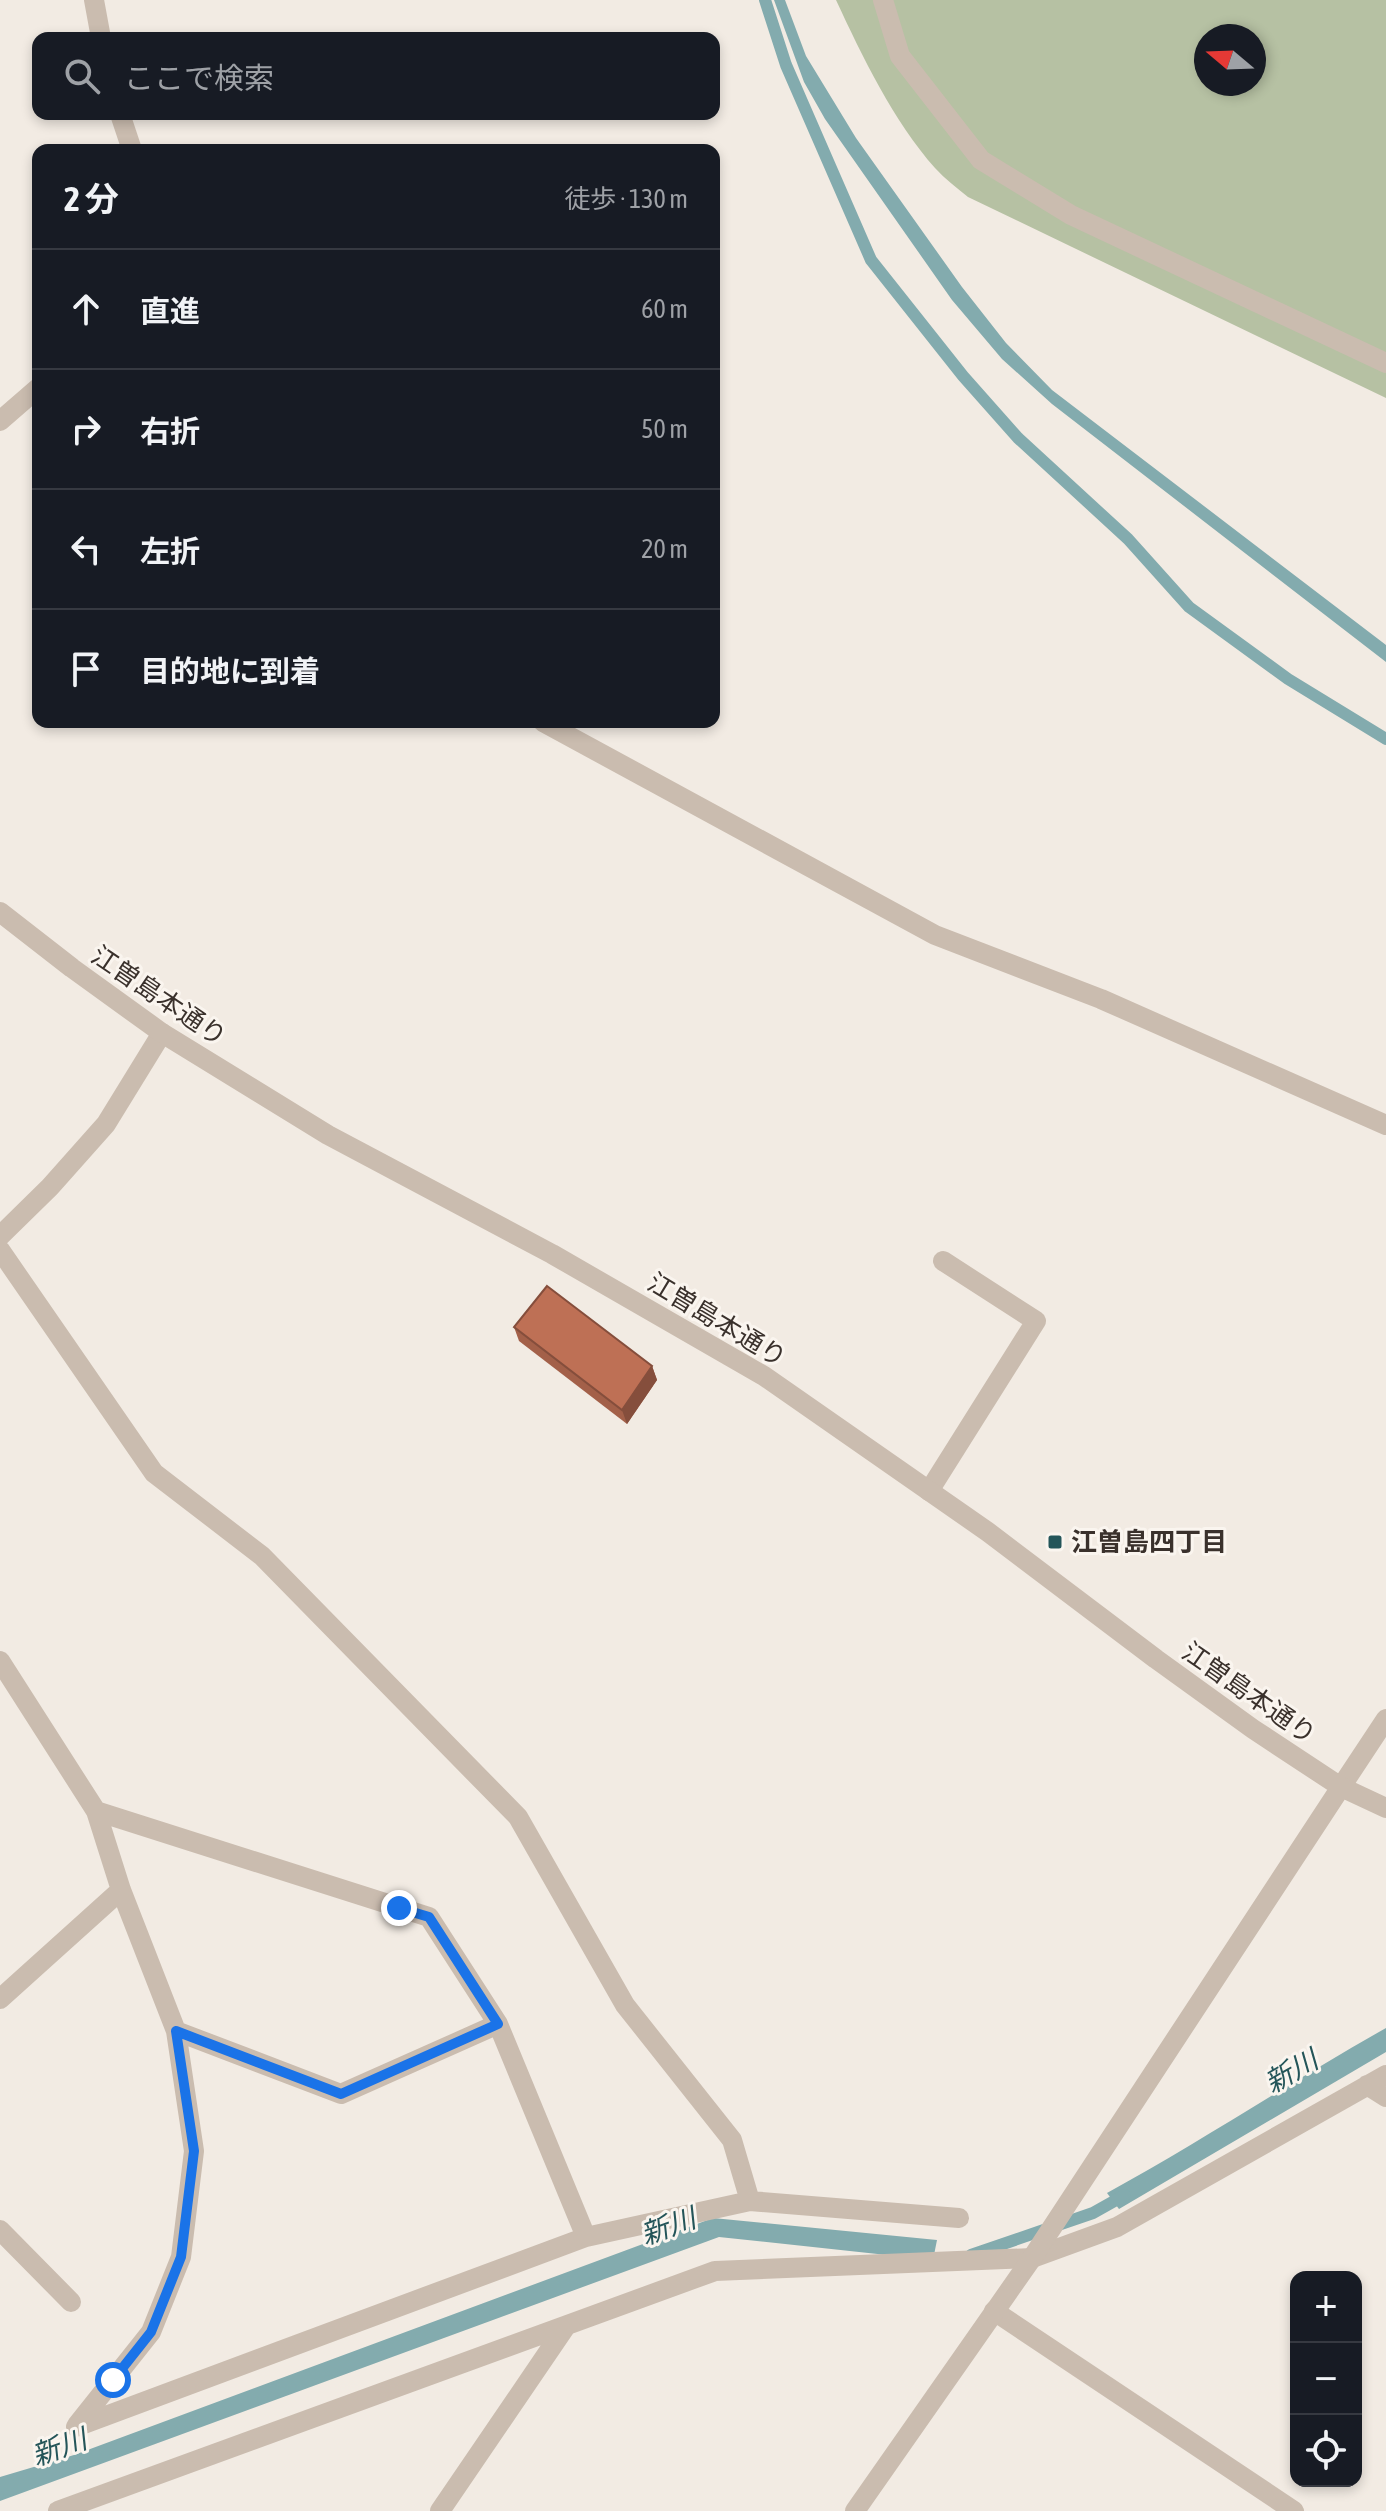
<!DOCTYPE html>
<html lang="ja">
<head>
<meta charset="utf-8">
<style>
	:root { --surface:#171b24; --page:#242831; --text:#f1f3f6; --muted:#9ea1a6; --line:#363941 }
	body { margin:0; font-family:"Asap Condensed","Noto Sans JP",sans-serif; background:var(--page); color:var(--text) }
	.controls { position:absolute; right:24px; bottom:24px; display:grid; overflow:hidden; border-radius:16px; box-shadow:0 4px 12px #0003 }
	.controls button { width:72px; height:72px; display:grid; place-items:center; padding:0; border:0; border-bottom:2px solid var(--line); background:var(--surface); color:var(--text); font:40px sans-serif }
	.compass { position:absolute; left:1194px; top:24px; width:72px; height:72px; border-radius:50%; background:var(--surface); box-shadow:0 4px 12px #0003; rotate:289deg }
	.stop { position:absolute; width:24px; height:24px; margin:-18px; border:6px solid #1a73e8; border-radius:50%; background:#fff }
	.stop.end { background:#1a73e8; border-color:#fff; box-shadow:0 2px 8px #0008 }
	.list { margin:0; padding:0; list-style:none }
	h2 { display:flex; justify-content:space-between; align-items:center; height:104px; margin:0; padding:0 32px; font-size:34px }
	h2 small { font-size:26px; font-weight:400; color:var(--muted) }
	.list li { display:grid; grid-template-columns:52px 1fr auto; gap:24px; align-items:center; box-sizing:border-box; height:120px; padding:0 32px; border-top:2px solid var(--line) }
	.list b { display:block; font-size:30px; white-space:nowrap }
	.list em { font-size:26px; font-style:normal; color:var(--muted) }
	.icon { flex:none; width:44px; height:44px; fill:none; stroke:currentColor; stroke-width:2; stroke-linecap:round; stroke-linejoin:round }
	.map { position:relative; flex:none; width:1386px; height:2511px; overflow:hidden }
	.search { position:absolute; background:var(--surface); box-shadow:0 4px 12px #0003; left:32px; top:32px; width:688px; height:88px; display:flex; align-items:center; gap:20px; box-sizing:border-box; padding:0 28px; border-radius:16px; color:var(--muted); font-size:30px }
	.panel { position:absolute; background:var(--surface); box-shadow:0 4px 12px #0003; left:32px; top:144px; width:688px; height:584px; border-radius:16px }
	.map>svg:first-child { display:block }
	.green { fill:#b6c1a3; fill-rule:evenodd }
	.water { fill:#83abae }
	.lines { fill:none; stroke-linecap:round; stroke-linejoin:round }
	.stream { stroke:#83abae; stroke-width:12 }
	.service { stroke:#cabcaf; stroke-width:20 }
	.minor { stroke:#cabcaf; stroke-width:20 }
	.tertiary { stroke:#cabcaf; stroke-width:20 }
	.wall { fill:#a36049 }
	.shaded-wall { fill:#854e3c }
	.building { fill:#be7055; stroke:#854e3c; stroke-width:2 }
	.route { stroke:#1a73e8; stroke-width:10 }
	.poi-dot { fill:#245559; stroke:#faf5ef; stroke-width:3 }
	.labels { text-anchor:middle; stroke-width:6; stroke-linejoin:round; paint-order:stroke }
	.street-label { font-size:26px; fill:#3a312c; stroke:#faf5ef }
	.poi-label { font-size:26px; font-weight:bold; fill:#3a312c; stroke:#faf5ef; text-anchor:start }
	.water-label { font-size:28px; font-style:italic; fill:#245559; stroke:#faf5ef }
</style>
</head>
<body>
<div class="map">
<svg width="1386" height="2511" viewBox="0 0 1386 2511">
	<rect width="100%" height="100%" fill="#f2ebe3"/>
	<path class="green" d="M 836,0 L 1386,0 L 1386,398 L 968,197 C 957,188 945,179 935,168 C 894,122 862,56 836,0 ZM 1206,36 L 1254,36 L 1254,84 L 1206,84 Z"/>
	<path class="water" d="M 774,0 L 785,0 L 806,56 L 856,138 L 962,287 L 1006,343 L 1052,390 L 1386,645 L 1386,662 L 1052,404 L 1002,359 L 952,300 L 825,119 L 804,82 Z
		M 1386,2028 L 1386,2052 L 1119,2209 L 1107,2193 C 1202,2141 1292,2081 1386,2028 Z
		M 713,2218 L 937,2240 L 933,2260 L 719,2237 L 0,2501 L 0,2477 L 74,2455 Z"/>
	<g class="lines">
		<path class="stream" d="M 765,0 L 786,65 L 871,260 L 963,376 L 1018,438 L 1128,539 L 1189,607 L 1288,679 L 1386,739
			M 971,2255 L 1093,2213 L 1125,2195"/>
		<path class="service" d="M 883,0 L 900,56 L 981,160 L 1071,215 L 1386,363"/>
		<path class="minor" d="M 94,0 L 101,38
			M 120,114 L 132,150
			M 0,421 L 38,388
			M 543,722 L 935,935 L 1101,999 L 1386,1125
			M 0,1236 L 50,1187 L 106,1124 L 162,1033
			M 0,1250 L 154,1473 L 262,1556 L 518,1817 L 625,2005 L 732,2140 L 750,2201
			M 929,1491 L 1036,1321 L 943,1261
			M 0,1661 L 96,1811 L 121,1890 L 176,2031 L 341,2094 L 498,2024
			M 1341,1787 L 1386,1719
			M 96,1811 L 429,1917 L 498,2024 L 586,2237
			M 0,1999 L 121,1890
			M 1367,2085 L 1386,2097
			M 0,2230 L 71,2302
			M 994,2311 L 1294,2511
			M 77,2425 L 151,2332 L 181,2257 L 194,2151 L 176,2031
			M 76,2427 L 586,2237 L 750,2201 L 959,2218
			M 58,2511 L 715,2271 L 1032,2258 L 1117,2227 L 1386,2075
			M 440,2511 L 566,2326"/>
		<path class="tertiary" d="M 0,912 L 72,968 L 162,1033 L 328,1135 L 552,1254 L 764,1376 L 988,1532 L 1156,1659 L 1253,1729 L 1341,1787 L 1386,1808
			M 855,2511 L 1032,2258 L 1341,1787"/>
	</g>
	<path class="wall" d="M 514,1327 L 652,1366 L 657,1380 L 627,1424 L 519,1341 Z"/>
	<path class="shaded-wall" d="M 652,1366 L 657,1380 L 627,1424 L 622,1410 Z"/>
	<path class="building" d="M 547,1286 L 652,1366 L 622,1410 L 514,1327 Z"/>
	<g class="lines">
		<path class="route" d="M 113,2380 L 151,2332 L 181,2257 L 194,2151 L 176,2031 L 341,2094 L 498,2024 L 429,1917 L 399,1908"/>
	</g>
	<rect class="poi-dot" x="1047" y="1534" width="16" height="16" rx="4"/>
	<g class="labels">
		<g class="street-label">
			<text transform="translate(159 996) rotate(34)" y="9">江曽島本通り</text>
			<text transform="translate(717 1320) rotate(31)" y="9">江曽島本通り</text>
			<text transform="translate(1249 1693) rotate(35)" y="9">江曽島本通り</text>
		</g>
		<g class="poi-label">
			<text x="1071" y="1551">江曽島四丁目</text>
		</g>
		<g class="water-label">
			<text transform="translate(1291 2071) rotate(-30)" y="10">新川</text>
			<text transform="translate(668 2226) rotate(-20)" y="10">新川</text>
			<text transform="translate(59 2447) rotate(-20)" y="10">新川</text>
		</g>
	</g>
</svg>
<div class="controls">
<button>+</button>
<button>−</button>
<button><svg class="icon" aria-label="locate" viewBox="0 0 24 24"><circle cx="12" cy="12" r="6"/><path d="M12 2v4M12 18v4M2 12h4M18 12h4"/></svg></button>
</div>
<svg class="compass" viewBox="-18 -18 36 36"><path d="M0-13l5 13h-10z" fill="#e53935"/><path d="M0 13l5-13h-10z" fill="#9ea1a6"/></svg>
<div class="stop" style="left:113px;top:2380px"></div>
<div class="stop end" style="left:399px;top:1908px"></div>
<div class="search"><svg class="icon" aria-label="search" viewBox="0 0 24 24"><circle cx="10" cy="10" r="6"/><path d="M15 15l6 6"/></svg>ここで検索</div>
<section class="panel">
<h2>2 分<small>徒歩 · 130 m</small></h2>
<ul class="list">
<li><svg class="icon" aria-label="ahead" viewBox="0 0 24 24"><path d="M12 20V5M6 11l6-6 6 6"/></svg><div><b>直進</b></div><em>60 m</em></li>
<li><svg class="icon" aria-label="right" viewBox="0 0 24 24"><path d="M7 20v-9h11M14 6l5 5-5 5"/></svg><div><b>右折</b></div><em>50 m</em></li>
<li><svg class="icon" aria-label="left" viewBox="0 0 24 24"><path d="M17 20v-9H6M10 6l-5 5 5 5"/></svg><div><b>左折</b></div><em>20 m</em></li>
<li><svg class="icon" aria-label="arrive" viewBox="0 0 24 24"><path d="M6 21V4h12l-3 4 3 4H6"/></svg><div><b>目的地に到着</b></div></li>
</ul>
</section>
</div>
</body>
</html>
